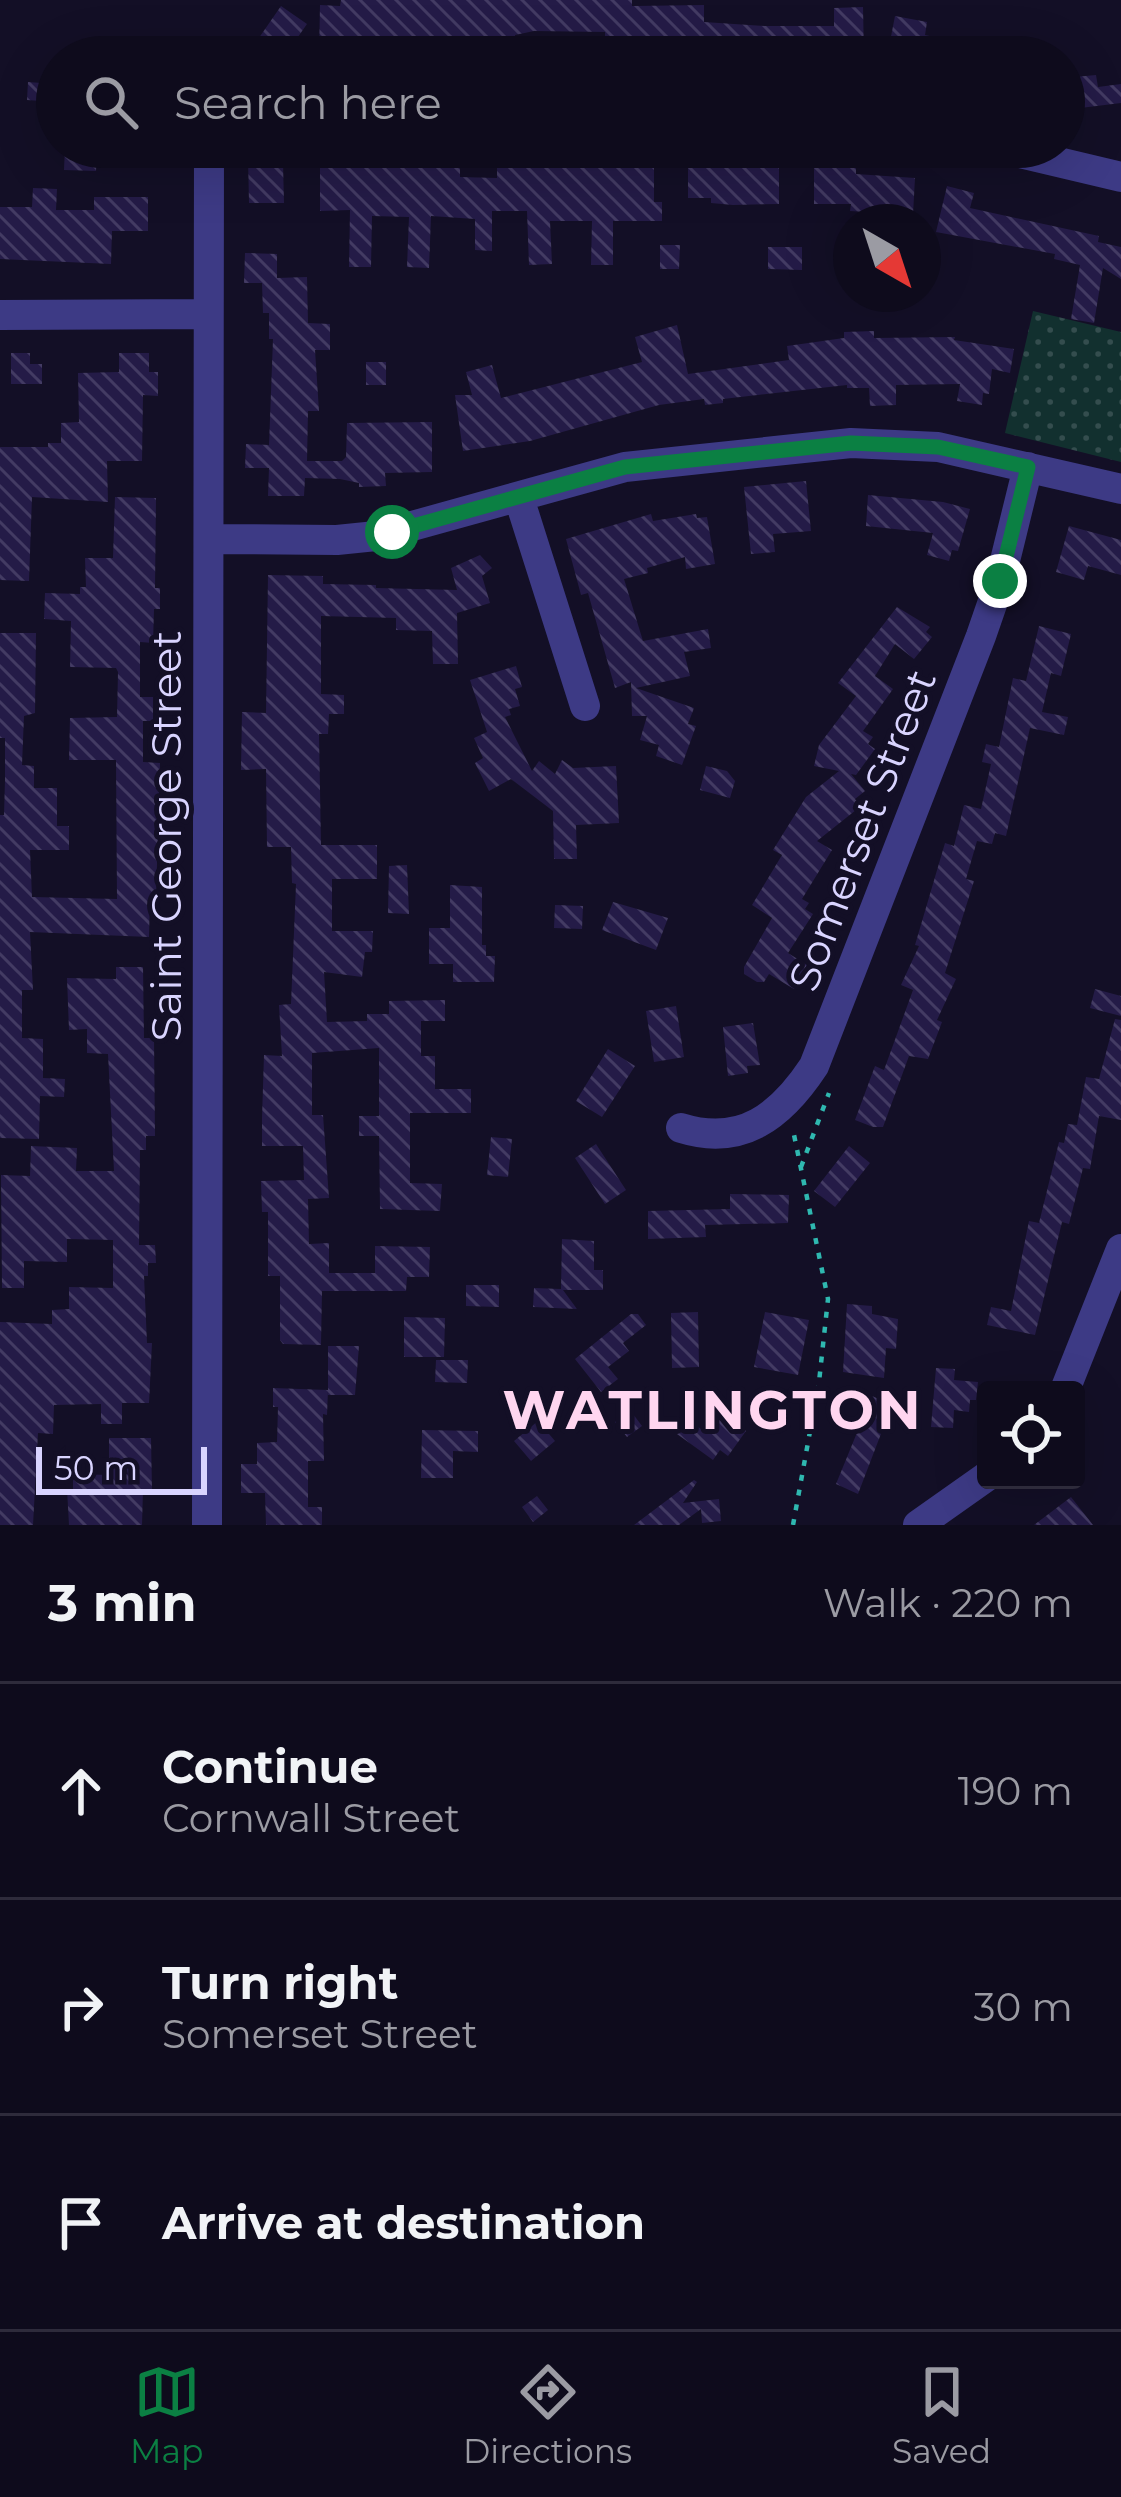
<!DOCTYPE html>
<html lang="en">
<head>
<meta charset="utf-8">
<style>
	:root { --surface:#0e0b1c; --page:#171425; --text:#f1f3f6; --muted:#9b9ba3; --line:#2e2b3b; --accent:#0b8043 }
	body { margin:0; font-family:Montserrat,sans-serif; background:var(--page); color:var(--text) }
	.controls { position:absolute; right:36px; bottom:36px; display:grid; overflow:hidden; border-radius:12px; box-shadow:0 12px 48px #0002 }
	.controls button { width:108px; height:108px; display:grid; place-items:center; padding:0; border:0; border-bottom:3px solid var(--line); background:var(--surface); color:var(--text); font:60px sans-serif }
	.compass { position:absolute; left:833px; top:204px; width:108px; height:108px; border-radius:50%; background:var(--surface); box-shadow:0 12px 48px #0002; rotate:141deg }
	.scale { position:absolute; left:36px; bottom:30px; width:171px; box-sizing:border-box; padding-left:12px; border:6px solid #d9d4ff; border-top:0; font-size:33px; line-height:42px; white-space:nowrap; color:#d9d4ff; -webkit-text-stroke:9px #130f26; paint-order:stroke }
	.stop { position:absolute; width:36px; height:36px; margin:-27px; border:9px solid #0b8043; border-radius:50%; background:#fff }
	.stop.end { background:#0b8043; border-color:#fff; box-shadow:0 3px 12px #0008 }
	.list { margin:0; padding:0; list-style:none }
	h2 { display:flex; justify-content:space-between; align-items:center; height:156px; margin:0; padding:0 48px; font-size:51px }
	h2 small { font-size:39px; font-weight:400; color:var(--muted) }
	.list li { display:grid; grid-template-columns:78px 1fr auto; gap:36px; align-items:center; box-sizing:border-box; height:216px; padding:0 48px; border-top:3px solid var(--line) }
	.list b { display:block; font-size:45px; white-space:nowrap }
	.list p { margin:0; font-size:39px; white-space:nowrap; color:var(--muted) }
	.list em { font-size:39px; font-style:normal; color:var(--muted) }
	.icon { flex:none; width:66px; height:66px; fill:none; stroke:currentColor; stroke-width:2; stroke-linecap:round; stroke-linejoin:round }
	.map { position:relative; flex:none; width:1121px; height:1525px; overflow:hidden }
	.search { position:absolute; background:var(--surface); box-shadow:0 12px 48px #0002; left:36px; right:36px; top:36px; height:132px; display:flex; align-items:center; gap:30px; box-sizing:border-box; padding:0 42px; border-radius:66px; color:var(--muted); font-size:45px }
	.sheet { height:804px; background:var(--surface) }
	nav { display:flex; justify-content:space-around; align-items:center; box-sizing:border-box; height:168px; border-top:3px solid var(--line); background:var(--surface); font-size:33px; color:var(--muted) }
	nav a { display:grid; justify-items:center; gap:6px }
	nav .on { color:var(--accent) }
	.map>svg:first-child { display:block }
	.park { fill:url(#park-dots) }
	.building { fill:url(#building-back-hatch) }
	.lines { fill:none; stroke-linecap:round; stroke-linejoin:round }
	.path { stroke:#2fb8b0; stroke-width:4.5; stroke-dasharray:6 9; stroke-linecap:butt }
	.minor { stroke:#3d3a85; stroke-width:30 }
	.route { stroke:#0b8043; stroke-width:15 }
	.labels { text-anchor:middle; stroke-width:10; stroke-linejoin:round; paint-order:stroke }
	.street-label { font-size:42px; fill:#d9d4ff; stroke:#130f26 }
	.district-label { font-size:54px; font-weight:bold; letter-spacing:3px; fill:#ffd6f0; stroke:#130f26 }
</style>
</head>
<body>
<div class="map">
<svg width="1121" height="1525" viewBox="0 0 1121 1525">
	<defs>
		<pattern id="park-dots" width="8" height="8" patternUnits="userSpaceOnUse" patternTransform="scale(3)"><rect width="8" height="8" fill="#12302f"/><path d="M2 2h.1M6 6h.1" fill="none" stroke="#344d4e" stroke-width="1.8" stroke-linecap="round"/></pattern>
		<pattern id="building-back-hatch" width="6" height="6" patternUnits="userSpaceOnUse" patternTransform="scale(3)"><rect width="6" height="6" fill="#241b47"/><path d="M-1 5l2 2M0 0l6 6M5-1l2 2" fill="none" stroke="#433b63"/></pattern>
	</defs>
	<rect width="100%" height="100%" fill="#130f26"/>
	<path class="park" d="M 1033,311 L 1121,332 L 1121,462 L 1005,433 Z"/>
	<path class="building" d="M 341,0 L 632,0 L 632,6 L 704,5 L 704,22 L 764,26 L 834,26 L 834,8 L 863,7 L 864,56 L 835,56 L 834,51 L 719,52 L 719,45 L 630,42 L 630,38 L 605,39 L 605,32 L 534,31 L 515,35 L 516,42 L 480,45 L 480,41 L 442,42 L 441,51 L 338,46 L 338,54 L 319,53 L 320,5 L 340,6 Z
		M 281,6 L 307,24 L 284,57 L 265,57 L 252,48 Z
		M 895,16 L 927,22 L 925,35 L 988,49 L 988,57 L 887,57 Z
		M 1096,75 L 1098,87 L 1121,84 L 1121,103 L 1064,110 L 1064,78 Z
		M 28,82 L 56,84 L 55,102 L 27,100 Z
		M 65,147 L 97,147 L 96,171 L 64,170 Z
		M 320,155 L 339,156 L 339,164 L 381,165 L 381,158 L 460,162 L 460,177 L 497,178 L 497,161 L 601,160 L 601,168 L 654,168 L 654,202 L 662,202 L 662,221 L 613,221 L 613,265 L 591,265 L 592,221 L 550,221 L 552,264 L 529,265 L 527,211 L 492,211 L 492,251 L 475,250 L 475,219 L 431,216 L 429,268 L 407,267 L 409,217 L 372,216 L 371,267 L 349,267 L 350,210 L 320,211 Z
		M 248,158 L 268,158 L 268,164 L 283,163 L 284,203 L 249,203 Z
		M 750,158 L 779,158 L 779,204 L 733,205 L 711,203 L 711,198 L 688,198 L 688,163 L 750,162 Z
		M 856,162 L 856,174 L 915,178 L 913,215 L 850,211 L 851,204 L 814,204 L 814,163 Z
		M 947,186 L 974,193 L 970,208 L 1099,236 L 1098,242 L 1121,247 L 1121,279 L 1103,268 L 1094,323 L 1071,319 L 1080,265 L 1054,259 L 1055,254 L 936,232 Z
		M 33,188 L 57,189 L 56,210 L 94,210 L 94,197 L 148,197 L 148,231 L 112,231 L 111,264 L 0,259 L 0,207 L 32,207 Z
		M 660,245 L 680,245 L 679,269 L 660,269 Z
		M 768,247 L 802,247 L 802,270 L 768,269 Z
		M 245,253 L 277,254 L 277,278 L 307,277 L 308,323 L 330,324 L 330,350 L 315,350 L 319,411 L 308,411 L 307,461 L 342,461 L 346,457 L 347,423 L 432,422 L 432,472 L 385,473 L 386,486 L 359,487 L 359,483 L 340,479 L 305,478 L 304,496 L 268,496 L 269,468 L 245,468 L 246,444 L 269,445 L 273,339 L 269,339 L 269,313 L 263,313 L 262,283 L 244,283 Z
		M 677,325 L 688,374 L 789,360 L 787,346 L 844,338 L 844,332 L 874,331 L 874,338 L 955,337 L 954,340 L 1014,349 L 1010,373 L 992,369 L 989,394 L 983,393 L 982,405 L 957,401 L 960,384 L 896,385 L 896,405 L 870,406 L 869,388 L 847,388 L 847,385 L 723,399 L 723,403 L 705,405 L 704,399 L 659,405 L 530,441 L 463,451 L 455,395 L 472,395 L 466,372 L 492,365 L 501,398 L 642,362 L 635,337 Z
		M 11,353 L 30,353 L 30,364 L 42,364 L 42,384 L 11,384 Z
		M 119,353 L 149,353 L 149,372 L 158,372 L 158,396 L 143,395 L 142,461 L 107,461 L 108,502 L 32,497 L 29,581 L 0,580 L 0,447 L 48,447 L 48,443 L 61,443 L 61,423 L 79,422 L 78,373 L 119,372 Z
		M 366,362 L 386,362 L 386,385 L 366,385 Z
		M 806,481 L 811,531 L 773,534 L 775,552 L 751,554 L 744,487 Z
		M 868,495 L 943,502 L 970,509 L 958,551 L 952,550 L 949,561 L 927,555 L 933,533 L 866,526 Z
		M 115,497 L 156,498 L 155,588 L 160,588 L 160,609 L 154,609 L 153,643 L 140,642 L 140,697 L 153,697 L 153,721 L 143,721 L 143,762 L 160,763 L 156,897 L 150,897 L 149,937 L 30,932 L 33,990 L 22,990 L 22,1038 L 43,1039 L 43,1078 L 65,1079 L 64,1097 L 40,1096 L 39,1139 L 0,1138 L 0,815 L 4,815 L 5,780 L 5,738 L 0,738 L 0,633 L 36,633 L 35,713 L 24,716 L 22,765 L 34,766 L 34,788 L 57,788 L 57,826 L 69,826 L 69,850 L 30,850 L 32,897 L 117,899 L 116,760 L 69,760 L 70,718 L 117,717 L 118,672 L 116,668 L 70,667 L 71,621 L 44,619 L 45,593 L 80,594 L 80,587 L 86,587 L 85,558 L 113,558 Z
		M 651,514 L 653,521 L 696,514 L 697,518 L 707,517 L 715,564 L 686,569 L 685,557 L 647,568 L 648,573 L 624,579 L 643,641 L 708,629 L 711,648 L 684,652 L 690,676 L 636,688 L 694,708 L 688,724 L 696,726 L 682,765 L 656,756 L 659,745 L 640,740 L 647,716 L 632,716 L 631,682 L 615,688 L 588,593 L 581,595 L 566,539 Z
		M 1069,526 L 1121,540 L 1121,575 L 1088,566 L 1084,580 L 1056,572 Z
		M 480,555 L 492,568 L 482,576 L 490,603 L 457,613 L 458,664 L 433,664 L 432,631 L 396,630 L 396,618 L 321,616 L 321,694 L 344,695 L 344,714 L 329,714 L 328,734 L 319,734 L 321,845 L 377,845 L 377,879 L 332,879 L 332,931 L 373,931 L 372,952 L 365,952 L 362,977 L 324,972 L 327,1022 L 367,1021 L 367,1014 L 389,1014 L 389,1001 L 445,1000 L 445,1021 L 421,1021 L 421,1056 L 435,1056 L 435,1089 L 471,1089 L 471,1113 L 410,1113 L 410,1183 L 442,1184 L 440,1211 L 380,1209 L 379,1136 L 359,1136 L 359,1116 L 379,1116 L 379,1048 L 312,1053 L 312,1115 L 323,1115 L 329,1198 L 308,1199 L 309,1244 L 329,1243 L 329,1273 L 375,1273 L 375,1246 L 430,1247 L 429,1277 L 407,1277 L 406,1291 L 322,1291 L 321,1345 L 283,1344 L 280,1340 L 280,1276 L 268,1276 L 268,1212 L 262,1212 L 261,1181 L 304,1180 L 303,1146 L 262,1146 L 262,1118 L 264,1055 L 282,1056 L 279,1005 L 291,1004 L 296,884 L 292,883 L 291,847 L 267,847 L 266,769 L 241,770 L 242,712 L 266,713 L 268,575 L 323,576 L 323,584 L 376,585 L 376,588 L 457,590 L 451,568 Z
		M 897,607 L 930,627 L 926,632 L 932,637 L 914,659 L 895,644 L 875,676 L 893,689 L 863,731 L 873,737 L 868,744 L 875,749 L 856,775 L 851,774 L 865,791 L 855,799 L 861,806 L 817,841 L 832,850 L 802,899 L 809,903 L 805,909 L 813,914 L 788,953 L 807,965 L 794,989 L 769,974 L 764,982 L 757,982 L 744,974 L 744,967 L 772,918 L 752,905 L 782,855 L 773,850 L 806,797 L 839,771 L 814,766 L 819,745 L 856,696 L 838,683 Z
		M 1039,626 L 1071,634 L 1061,676 L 1051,673 L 1042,712 L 1068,717 L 1064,735 L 1030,728 L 1006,836 L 995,833 L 992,844 L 977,841 L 966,879 L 974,881 L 945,973 L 956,979 L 937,1020 L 942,1022 L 928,1059 L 909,1056 L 883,1127 L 873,1127 L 855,1120 L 875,1066 L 884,1070 L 913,990 L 901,985 L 919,946 L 915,945 L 945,843 L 954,846 L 964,805 L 981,809 L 991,764 L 982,762 L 986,744 L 999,747 L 1013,678 L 1026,681 Z
		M 516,666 L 522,687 L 515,689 L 520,706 L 509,709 L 511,715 L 505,717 L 532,771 L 539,761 L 555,774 L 562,760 L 573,768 L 616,766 L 619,823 L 576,825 L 577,859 L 554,859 L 553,811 L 511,779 L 489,791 L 475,763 L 483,758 L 474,738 L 487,732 L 470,680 Z
		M 706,766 L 727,771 L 735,781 L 730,798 L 700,790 Z
		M 407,865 L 409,914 L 388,913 L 389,866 Z
		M 450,885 L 482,887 L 482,945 L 486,945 L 486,956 L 495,956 L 494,982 L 453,982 L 453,964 L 429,964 L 429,928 L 450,928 Z
		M 613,902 L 668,918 L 656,950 L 602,930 Z
		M 555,905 L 583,906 L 582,929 L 554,928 Z
		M 116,967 L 143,967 L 144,1038 L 154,1038 L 155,1136 L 146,1136 L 146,1150 L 140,1150 L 139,1245 L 155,1245 L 156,1263 L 148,1263 L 148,1276 L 144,1276 L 147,1343 L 152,1343 L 149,1403 L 122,1403 L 122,1424 L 101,1424 L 101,1404 L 54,1405 L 53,1434 L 38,1433 L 33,1525 L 0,1525 L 0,1322 L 52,1324 L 52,1310 L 69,1309 L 69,1287 L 113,1288 L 113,1240 L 67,1239 L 67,1262 L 24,1261 L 24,1288 L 2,1288 L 1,1175 L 30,1176 L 31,1146 L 77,1148 L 76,1171 L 114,1171 L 108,1054 L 87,1053 L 87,1029 L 69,1030 L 67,978 L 116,979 Z
		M 1095,989 L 1121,996 L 1121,1016 L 1090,1008 Z
		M 676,1006 L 684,1057 L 654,1062 L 646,1011 Z
		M 1115,1019 L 1121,1020 L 1121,1120 L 1099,1116 L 1090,1169 L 1083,1168 L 1069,1224 L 1062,1222 L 1035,1335 L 987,1325 L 991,1307 L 1011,1311 L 1029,1221 L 1039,1223 L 1059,1142 L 1064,1143 L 1068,1124 L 1077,1125 L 1086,1077 L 1099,1079 Z
		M 753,1023 L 760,1065 L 747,1066 L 748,1073 L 728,1076 L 723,1027 Z
		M 608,1049 L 635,1066 L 602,1117 L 576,1101 Z
		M 491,1137 L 512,1139 L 508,1177 L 487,1175 Z
		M 596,1144 L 626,1190 L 605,1204 L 575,1158 Z
		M 849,1146 L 870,1163 L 835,1207 L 814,1191 Z
		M 730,1194 L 789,1195 L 788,1223 L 705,1225 L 706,1237 L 648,1239 L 648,1211 L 730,1209 Z
		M 562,1239 L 594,1241 L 594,1270 L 603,1270 L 603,1290 L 563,1290 L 577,1309 L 533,1307 L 534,1288 L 561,1289 Z
		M 466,1285 L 499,1285 L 499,1307 L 466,1306 Z
		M 847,1304 L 872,1306 L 872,1314 L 898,1319 L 896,1349 L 886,1348 L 884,1378 L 843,1372 Z
		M 698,1312 L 699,1367 L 672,1368 L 671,1313 Z
		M 765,1312 L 809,1320 L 798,1375 L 754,1367 Z
		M 631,1314 L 638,1314 L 646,1325 L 623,1343 L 629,1351 L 608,1367 L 618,1379 L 601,1392 L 575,1359 Z
		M 404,1317 L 445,1318 L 444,1357 L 404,1357 Z
		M 328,1346 L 359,1346 L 355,1395 L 328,1395 Z
		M 436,1360 L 468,1360 L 467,1383 L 435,1382 Z
		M 936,1368 L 955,1369 L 954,1380 L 978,1382 L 976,1400 L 970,1400 L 969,1412 L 954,1410 L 953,1428 L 931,1427 Z
		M 273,1388 L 328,1390 L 327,1415 L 323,1414 L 324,1461 L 308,1461 L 308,1507 L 322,1507 L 322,1525 L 266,1525 L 265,1493 L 241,1493 L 241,1464 L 257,1464 L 257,1443 L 277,1442 L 278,1407 L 273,1407 Z
		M 872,1396 L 892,1405 L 858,1494 L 836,1484 Z
		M 716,1409 L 746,1431 L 728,1456 L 720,1450 L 713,1460 L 677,1434 L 688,1419 L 701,1429 Z
		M 630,1410 L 642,1426 L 627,1437 L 615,1422 Z
		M 538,1421 L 555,1441 L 531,1461 L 514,1441 Z
		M 422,1430 L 478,1431 L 478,1452 L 453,1451 L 453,1478 L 421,1478 Z
		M 109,1438 L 151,1438 L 152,1490 L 143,1490 L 142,1525 L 69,1525 L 67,1489 L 73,1489 L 73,1474 L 109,1475 Z
		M 694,1480 L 697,1482 L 683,1503 L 719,1499 L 721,1521 L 702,1523 L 701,1509 L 679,1525 L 634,1525 Z
		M 537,1496 L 548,1510 L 533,1522 L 522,1507 Z
		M 1071,1497 L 1093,1525 L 1034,1525 Z"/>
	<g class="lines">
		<path class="path" d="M 801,1167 L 829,1093
			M 793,1525 L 819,1382 L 828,1299 L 793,1130"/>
		<path class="minor" d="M 995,147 L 1121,177
			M 0,315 L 208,314
			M 519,498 L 585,706
			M 209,539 L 337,540 L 376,536 L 625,467 L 851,443 L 938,447 L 1121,489
			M 681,1128 C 742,1147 781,1116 814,1066 L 981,636 L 1000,581 L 1028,467
			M 1065,1390 L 1121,1249
			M 207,1525 L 209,147
			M 918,1525 L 986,1477"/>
	</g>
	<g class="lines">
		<path class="route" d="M 392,532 L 625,467 L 851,443 L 938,447 L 1028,467 L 1000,581"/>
	</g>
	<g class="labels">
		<g class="street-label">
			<text transform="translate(862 830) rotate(-69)" y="15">Somerset Street</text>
			<text transform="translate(166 836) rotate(-90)" y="15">Saint George Street</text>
		</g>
		<g class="district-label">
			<text x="713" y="1429">WATLINGTON</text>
		</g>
	</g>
</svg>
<div class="controls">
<button><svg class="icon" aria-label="locate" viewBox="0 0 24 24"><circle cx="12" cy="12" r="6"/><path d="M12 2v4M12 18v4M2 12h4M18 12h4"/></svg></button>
</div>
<svg class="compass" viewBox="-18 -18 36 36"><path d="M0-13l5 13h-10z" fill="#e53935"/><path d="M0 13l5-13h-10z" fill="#9b9ba3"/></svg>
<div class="scale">50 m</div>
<div class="stop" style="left:392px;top:532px"></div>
<div class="stop end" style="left:1000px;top:581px"></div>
<div class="search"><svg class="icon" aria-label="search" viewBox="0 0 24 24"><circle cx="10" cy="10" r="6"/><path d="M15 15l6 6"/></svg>Search here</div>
</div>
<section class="sheet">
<h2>3 min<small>Walk · 220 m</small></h2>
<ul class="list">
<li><svg class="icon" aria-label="ahead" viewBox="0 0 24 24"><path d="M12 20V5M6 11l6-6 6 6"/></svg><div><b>Continue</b><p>Cornwall Street</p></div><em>190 m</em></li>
<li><svg class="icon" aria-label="right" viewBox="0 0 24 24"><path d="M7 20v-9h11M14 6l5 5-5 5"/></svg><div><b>Turn right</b><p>Somerset Street</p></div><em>30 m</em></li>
<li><svg class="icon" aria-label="arrive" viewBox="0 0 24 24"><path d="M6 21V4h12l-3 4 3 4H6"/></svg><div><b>Arrive at destination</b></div></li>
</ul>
</section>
<nav>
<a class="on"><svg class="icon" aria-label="map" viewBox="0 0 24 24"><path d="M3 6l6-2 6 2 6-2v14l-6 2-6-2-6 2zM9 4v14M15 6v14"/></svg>Map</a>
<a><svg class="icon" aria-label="directions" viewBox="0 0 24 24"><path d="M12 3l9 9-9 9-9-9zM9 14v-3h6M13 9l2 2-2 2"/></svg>Directions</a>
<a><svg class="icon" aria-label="saved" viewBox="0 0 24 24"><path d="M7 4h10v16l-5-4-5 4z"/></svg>Saved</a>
</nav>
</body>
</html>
